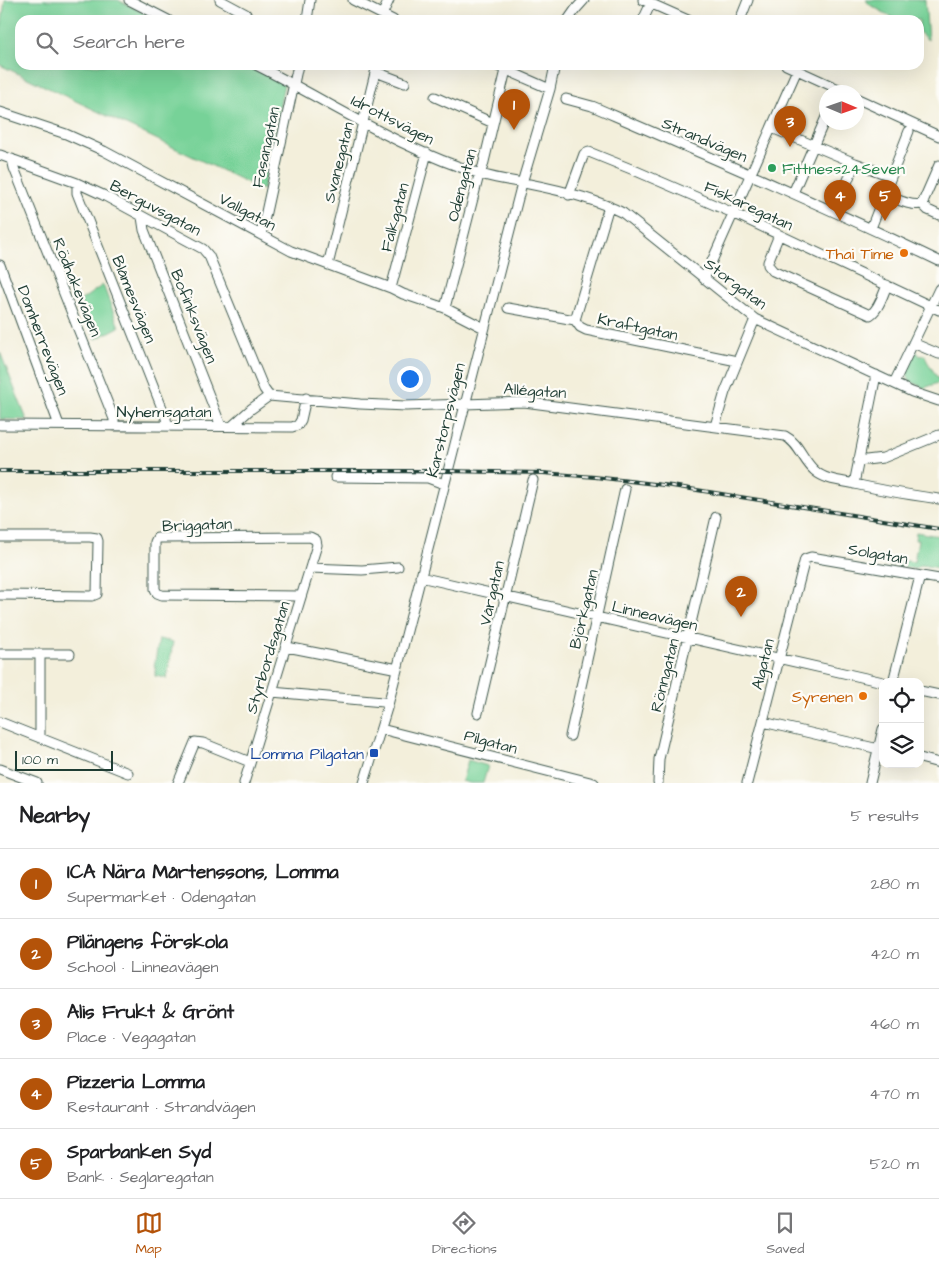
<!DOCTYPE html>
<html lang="en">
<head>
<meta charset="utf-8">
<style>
	:root { --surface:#fff; --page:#f2f2f2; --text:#202124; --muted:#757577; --line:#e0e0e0; --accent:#b45309 }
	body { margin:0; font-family:"Architects Daughter",sans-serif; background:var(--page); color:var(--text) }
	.controls { position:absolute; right:15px; bottom:15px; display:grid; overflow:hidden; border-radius:10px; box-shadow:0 5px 20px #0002 }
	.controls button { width:45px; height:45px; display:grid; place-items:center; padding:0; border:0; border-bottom:1px solid var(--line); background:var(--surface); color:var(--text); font:25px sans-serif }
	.compass { position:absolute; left:819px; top:85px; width:45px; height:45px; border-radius:50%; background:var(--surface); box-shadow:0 5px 20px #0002; rotate:92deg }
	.scale { position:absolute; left:15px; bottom:12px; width:98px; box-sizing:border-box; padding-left:5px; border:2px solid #1f3d34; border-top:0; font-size:14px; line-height:18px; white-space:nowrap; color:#1f3d34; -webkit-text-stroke:4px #fdfcf7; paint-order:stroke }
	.you { position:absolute; left:409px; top:378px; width:18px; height:18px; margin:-12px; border:4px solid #fff; border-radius:50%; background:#1a73e8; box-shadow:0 0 0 8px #1a73e833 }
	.badge { display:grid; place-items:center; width:32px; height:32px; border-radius:50%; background:var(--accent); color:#fff; font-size:16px; font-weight:700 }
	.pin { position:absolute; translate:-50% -41px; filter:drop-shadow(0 1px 2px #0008) }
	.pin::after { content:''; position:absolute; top:26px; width:18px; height:15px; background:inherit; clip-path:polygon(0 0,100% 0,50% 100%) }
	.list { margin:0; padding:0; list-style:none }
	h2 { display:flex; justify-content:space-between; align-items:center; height:65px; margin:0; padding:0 20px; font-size:21px }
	h2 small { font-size:16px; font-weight:400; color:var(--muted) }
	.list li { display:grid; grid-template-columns:32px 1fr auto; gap:15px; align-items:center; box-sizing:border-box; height:70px; padding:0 20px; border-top:1px solid var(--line) }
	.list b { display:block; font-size:19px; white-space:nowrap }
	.list p { margin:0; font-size:16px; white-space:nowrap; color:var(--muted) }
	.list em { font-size:16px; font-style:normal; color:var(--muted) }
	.icon { flex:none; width:28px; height:28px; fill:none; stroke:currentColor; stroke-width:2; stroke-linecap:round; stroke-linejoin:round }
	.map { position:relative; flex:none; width:939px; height:783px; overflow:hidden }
	.search { position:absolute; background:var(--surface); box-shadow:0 5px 20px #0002; left:15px; right:15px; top:15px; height:55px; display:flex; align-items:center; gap:12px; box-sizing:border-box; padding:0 18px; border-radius:15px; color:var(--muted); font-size:19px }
	.sheet { height:415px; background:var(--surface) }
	nav { display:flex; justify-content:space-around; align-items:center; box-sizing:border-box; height:70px; border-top:1px solid var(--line); background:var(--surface); font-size:14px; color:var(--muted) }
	nav a { display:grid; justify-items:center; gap:2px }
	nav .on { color:var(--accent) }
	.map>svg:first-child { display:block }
	.green { fill:#77d298; stroke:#4b8866 }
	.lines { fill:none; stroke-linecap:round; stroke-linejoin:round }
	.minor-casing { stroke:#3f584d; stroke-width:11 }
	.minor { stroke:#fff; stroke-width:9 }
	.rail-casing { stroke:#1f3d34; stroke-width:4 }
	.rail { stroke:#fdfcf7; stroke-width:2; stroke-dasharray:5.5; stroke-linecap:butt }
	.leisure-dot { fill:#2e9e5b; stroke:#fdfcf7; stroke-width:2 }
	.food-dot { fill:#e8710a; stroke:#fdfcf7; stroke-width:2 }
	.transit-dot { fill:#1a4fb4; stroke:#fdfcf7; stroke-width:2 }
	.labels { text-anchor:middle; stroke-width:4.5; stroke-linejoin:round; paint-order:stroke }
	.street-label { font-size:16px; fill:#1f3d34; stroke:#fdfcf7 }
	.leisure-label { font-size:16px; fill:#27864d; stroke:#fdfcf7; text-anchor:start }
	.food-label { font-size:16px; fill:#c56008; stroke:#fdfcf7; text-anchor:end }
	.transit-label { font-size:16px; fill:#164399; stroke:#fdfcf7; text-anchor:end }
</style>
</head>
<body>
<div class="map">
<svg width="939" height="783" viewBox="0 0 939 783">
	<rect width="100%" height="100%" fill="#fdfcf7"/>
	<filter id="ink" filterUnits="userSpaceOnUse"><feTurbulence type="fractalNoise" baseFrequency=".02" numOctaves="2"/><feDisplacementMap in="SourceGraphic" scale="10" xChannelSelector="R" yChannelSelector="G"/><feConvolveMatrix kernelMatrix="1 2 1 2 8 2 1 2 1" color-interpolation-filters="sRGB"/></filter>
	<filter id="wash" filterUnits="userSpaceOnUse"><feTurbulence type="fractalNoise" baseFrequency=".0096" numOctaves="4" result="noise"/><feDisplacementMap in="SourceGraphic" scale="20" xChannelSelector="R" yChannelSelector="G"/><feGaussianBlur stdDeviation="1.12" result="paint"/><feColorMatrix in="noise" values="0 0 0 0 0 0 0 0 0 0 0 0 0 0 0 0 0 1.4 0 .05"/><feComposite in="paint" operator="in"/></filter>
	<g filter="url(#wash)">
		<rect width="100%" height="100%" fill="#f3efdb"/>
		<path class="green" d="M 5,0 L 118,0 L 158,20 L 20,20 L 20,65 L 247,65 L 284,84 L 263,190 L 0,65 L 0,37 Z
			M 866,0 L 925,0 L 928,40 L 919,32 L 919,20 L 897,20 L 870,5 Z
			M 103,285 L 119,327 L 96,339 L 80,301 Z
			M 916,351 L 920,356 L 925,355 L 927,361 L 939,380 L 938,383 L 924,388 L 910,381 L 906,371 Z
			M 0,352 L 27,420 L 0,419 Z
			M 916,532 L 939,536 L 939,568 L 921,565 L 915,569 L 872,562 L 873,556 L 914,562 L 918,540 L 915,540 Z
			M 159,639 L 173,642 L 167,678 L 155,676 L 156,667 L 154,667 Z
			M 468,760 L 488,766 L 483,783 L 470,783 L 462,781 Z"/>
	</g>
	<g filter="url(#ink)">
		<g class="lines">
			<defs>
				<path id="minor" d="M 129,0 L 168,20
					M 220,0 L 246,14 L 246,20
					M 353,0 L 393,20
					M 643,0 L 688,20
					M 382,15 L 389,0
					M 307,20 L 310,0
					M 568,20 L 575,10 L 584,0
					M 643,20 L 651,3
					M 740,20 L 748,0
					M 256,65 C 330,102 401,150 481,174 C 497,179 513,181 529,184 C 560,190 595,199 623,213 L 755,319 L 912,392 L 939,401
					M 495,65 L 550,89
					M 786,65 L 845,92
					M 376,72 L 405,83
					M 435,97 L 493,123
					M 856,98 L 939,136
					M 566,99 L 592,106 C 708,156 825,206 939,261
					M 0,112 L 66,134 L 104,151 L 291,251 L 391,288 L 403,294 L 445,308 L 484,328
					M 772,128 L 855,163
					M 0,155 L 77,183 L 103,195 L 203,249 L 209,256 L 264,389 L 269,396
					M 12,159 L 14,168 L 114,419 L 114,426
					M 939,165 L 922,204 L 928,210 L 939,215
					M 77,183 L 77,193 L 166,418 L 167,426
					M 793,193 L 826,117
					M 884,194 C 895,198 910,207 922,204
					M 569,195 L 584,154 L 589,152 L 636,171 L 733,213 L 939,310
					M 835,212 L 855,163 L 891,176
					M 142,217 L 144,230 L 221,426
					M 871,228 L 909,131
					M 261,235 L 298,65
					M 779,235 L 768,262 L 768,265 L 773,271 L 870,315 C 879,309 883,295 887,285
					M 0,265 L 59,425
					M 328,265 L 377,65
					M 704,279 L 797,70
					M 391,288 L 427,153
					M 445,308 L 478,179 L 483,166 L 506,70
					M 508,308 L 575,320 L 580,327 L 586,330 L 737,361
					M 575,320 L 609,206
					M 913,343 L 939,354
					M 894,383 L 939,289
					M 0,425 L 292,427 L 298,425 L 301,420 L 306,398
					M 232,426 L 251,409 L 269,396 L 360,404 L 406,406 L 524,402 L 785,436 C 799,443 803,461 815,471 C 825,480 842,481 855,484 C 883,491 911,495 939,499
					M 715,426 L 725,392 L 755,319
					M 858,461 L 883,458 L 939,435
					M 335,477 L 428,478 L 444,484
					M 854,484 L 876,375
					M 0,537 L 90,537 L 97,538 L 98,541 L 97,594 L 92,596 L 0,595
					M 310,568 L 362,570 L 398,567
					M 420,577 L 883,682
					M 287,647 L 393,668
					M 0,654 L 70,654
					M 40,654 L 40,738
					M 893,682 L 920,576
					M 920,691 L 939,695
					M 272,692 L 383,702
					M 478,713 L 533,480
					M 0,722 L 128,773
					M 763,722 L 883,750
					M 381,729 L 594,783
					M 570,736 L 625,489
					M 920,758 L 939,763
					M 0,769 L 37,783
					M 178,783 L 195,742 L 203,743 L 250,762
					M 244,783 L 317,545 L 316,540 L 310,537 L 161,538 L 157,538 L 155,542 L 155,589 L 157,593 L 162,595 L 301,596
					M 364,783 L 388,705 L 522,183 L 550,89 L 555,65
					M 658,783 L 659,759 L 716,517
					M 747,783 L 805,559 L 811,557 L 939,579
					M 870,783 L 883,729"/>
			</defs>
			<use href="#minor" class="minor-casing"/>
			<use href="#minor" class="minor"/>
			<defs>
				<path id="rail" d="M 0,471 L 448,471 L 543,473 L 595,477 L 672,486 L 939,529"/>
			</defs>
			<use href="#rail" class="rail-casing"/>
			<use href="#rail" class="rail"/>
		</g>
	</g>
	<circle class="leisure-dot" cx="772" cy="168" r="5"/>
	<g class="food-dot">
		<circle cx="904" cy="253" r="5"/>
		<circle cx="863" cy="696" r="5"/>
	</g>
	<rect class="transit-dot" x="369" y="748" width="10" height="10" rx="2.5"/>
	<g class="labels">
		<g class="street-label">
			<text transform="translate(393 119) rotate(27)" y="6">Idrottsvägen</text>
			<text transform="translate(705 139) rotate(23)" y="6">Strandvägen</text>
			<text transform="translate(265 147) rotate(-78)" y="6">Fasangatan</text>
			<text transform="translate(338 162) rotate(-76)" y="6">Svanegatan</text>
			<text transform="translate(461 185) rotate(-75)" y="6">Odengatan</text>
			<text transform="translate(749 205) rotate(25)" y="6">Fiskaregatan</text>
			<text transform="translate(156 207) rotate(28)" y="6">Berguvsgatan</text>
			<text transform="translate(248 211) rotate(28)" y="6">Vallgatan</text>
			<text transform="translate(394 217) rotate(-75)" y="6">Falkgatan</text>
			<text transform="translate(736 283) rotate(37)" y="6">Storgatan</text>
			<text transform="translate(78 287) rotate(68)" y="6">Rödhakevägen</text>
			<text transform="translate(135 299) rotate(68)" y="6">Blåmesvägen</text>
			<text transform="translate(195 316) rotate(68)" y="6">Bofinksvägen</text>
			<text transform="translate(638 326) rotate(12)" y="6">Kraftgatan</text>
			<text transform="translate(44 340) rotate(69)" y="6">Domherrevägen</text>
			<text transform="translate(535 390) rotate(4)" y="6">Allégatan</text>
			<text x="164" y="417">Nyhemsgatan</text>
			<text transform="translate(445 420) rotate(-76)" y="6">Karstorpsvägen</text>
			<text transform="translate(197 524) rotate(-2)" y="6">Briggatan</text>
			<text transform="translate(878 553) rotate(10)" y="6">Solgatan</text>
			<text transform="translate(491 593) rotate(-77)" y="6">Vårgatan</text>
			<text transform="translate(583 609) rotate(-77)" y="6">Björkgatan</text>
			<text transform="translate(655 615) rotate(13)" y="6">Linneavägen</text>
			<text transform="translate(267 657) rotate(-73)" y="6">Styrbordsgatan</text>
			<text transform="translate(762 664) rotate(-76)" y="6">Algatan</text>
			<text transform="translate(664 675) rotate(-76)" y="6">Rönngatan</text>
			<text transform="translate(491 741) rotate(15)" y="6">Pilgatan</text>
		</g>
		<g class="leisure-label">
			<text x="782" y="174">Fittness24Seven</text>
		</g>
		<g class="food-label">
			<text x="894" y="259">Thai Time</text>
			<text x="853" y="702">Syrenen</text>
		</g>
		<g class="transit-label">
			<text x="364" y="759">Lomma Pilgatan</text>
		</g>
	</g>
</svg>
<div class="controls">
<button><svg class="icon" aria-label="locate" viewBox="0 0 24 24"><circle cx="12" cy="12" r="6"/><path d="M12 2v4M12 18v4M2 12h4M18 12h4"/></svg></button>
<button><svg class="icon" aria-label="layers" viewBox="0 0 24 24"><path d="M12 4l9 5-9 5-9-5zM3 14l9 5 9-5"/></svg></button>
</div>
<svg class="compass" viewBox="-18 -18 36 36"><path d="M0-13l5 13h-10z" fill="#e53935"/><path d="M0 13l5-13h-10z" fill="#757577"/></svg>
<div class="scale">100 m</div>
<div class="you"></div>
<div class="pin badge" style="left:514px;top:130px">1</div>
<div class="pin badge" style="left:741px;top:617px">2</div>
<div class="pin badge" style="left:790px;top:147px">3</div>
<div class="pin badge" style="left:840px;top:221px">4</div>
<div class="pin badge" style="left:885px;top:221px">5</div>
<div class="search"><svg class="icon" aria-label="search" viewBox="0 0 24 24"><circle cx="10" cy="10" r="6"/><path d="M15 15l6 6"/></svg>Search here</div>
</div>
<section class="sheet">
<h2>Nearby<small>5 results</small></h2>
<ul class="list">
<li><span class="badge">1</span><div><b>ICA Nära Mårtenssons, Lomma</b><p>Supermarket · Odengatan</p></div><em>280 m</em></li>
<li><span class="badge">2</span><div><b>Pilängens förskola</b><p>School · Linneavägen</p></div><em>420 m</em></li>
<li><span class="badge">3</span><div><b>Alis Frukt &amp; Grönt</b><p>Place · Vegagatan</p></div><em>460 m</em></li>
<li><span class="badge">4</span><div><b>Pizzeria Lomma</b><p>Restaurant · Strandvägen</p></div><em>470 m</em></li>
<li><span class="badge">5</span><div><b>Sparbanken Syd</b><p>Bank · Seglaregatan</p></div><em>520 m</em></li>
</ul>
</section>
<nav>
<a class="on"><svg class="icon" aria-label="map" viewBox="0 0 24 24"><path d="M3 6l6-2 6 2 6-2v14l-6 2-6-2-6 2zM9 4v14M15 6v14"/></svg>Map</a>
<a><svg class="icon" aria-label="directions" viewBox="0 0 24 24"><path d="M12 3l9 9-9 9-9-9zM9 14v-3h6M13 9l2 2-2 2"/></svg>Directions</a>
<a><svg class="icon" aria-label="saved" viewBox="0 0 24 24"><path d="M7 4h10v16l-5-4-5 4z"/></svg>Saved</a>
</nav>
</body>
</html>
